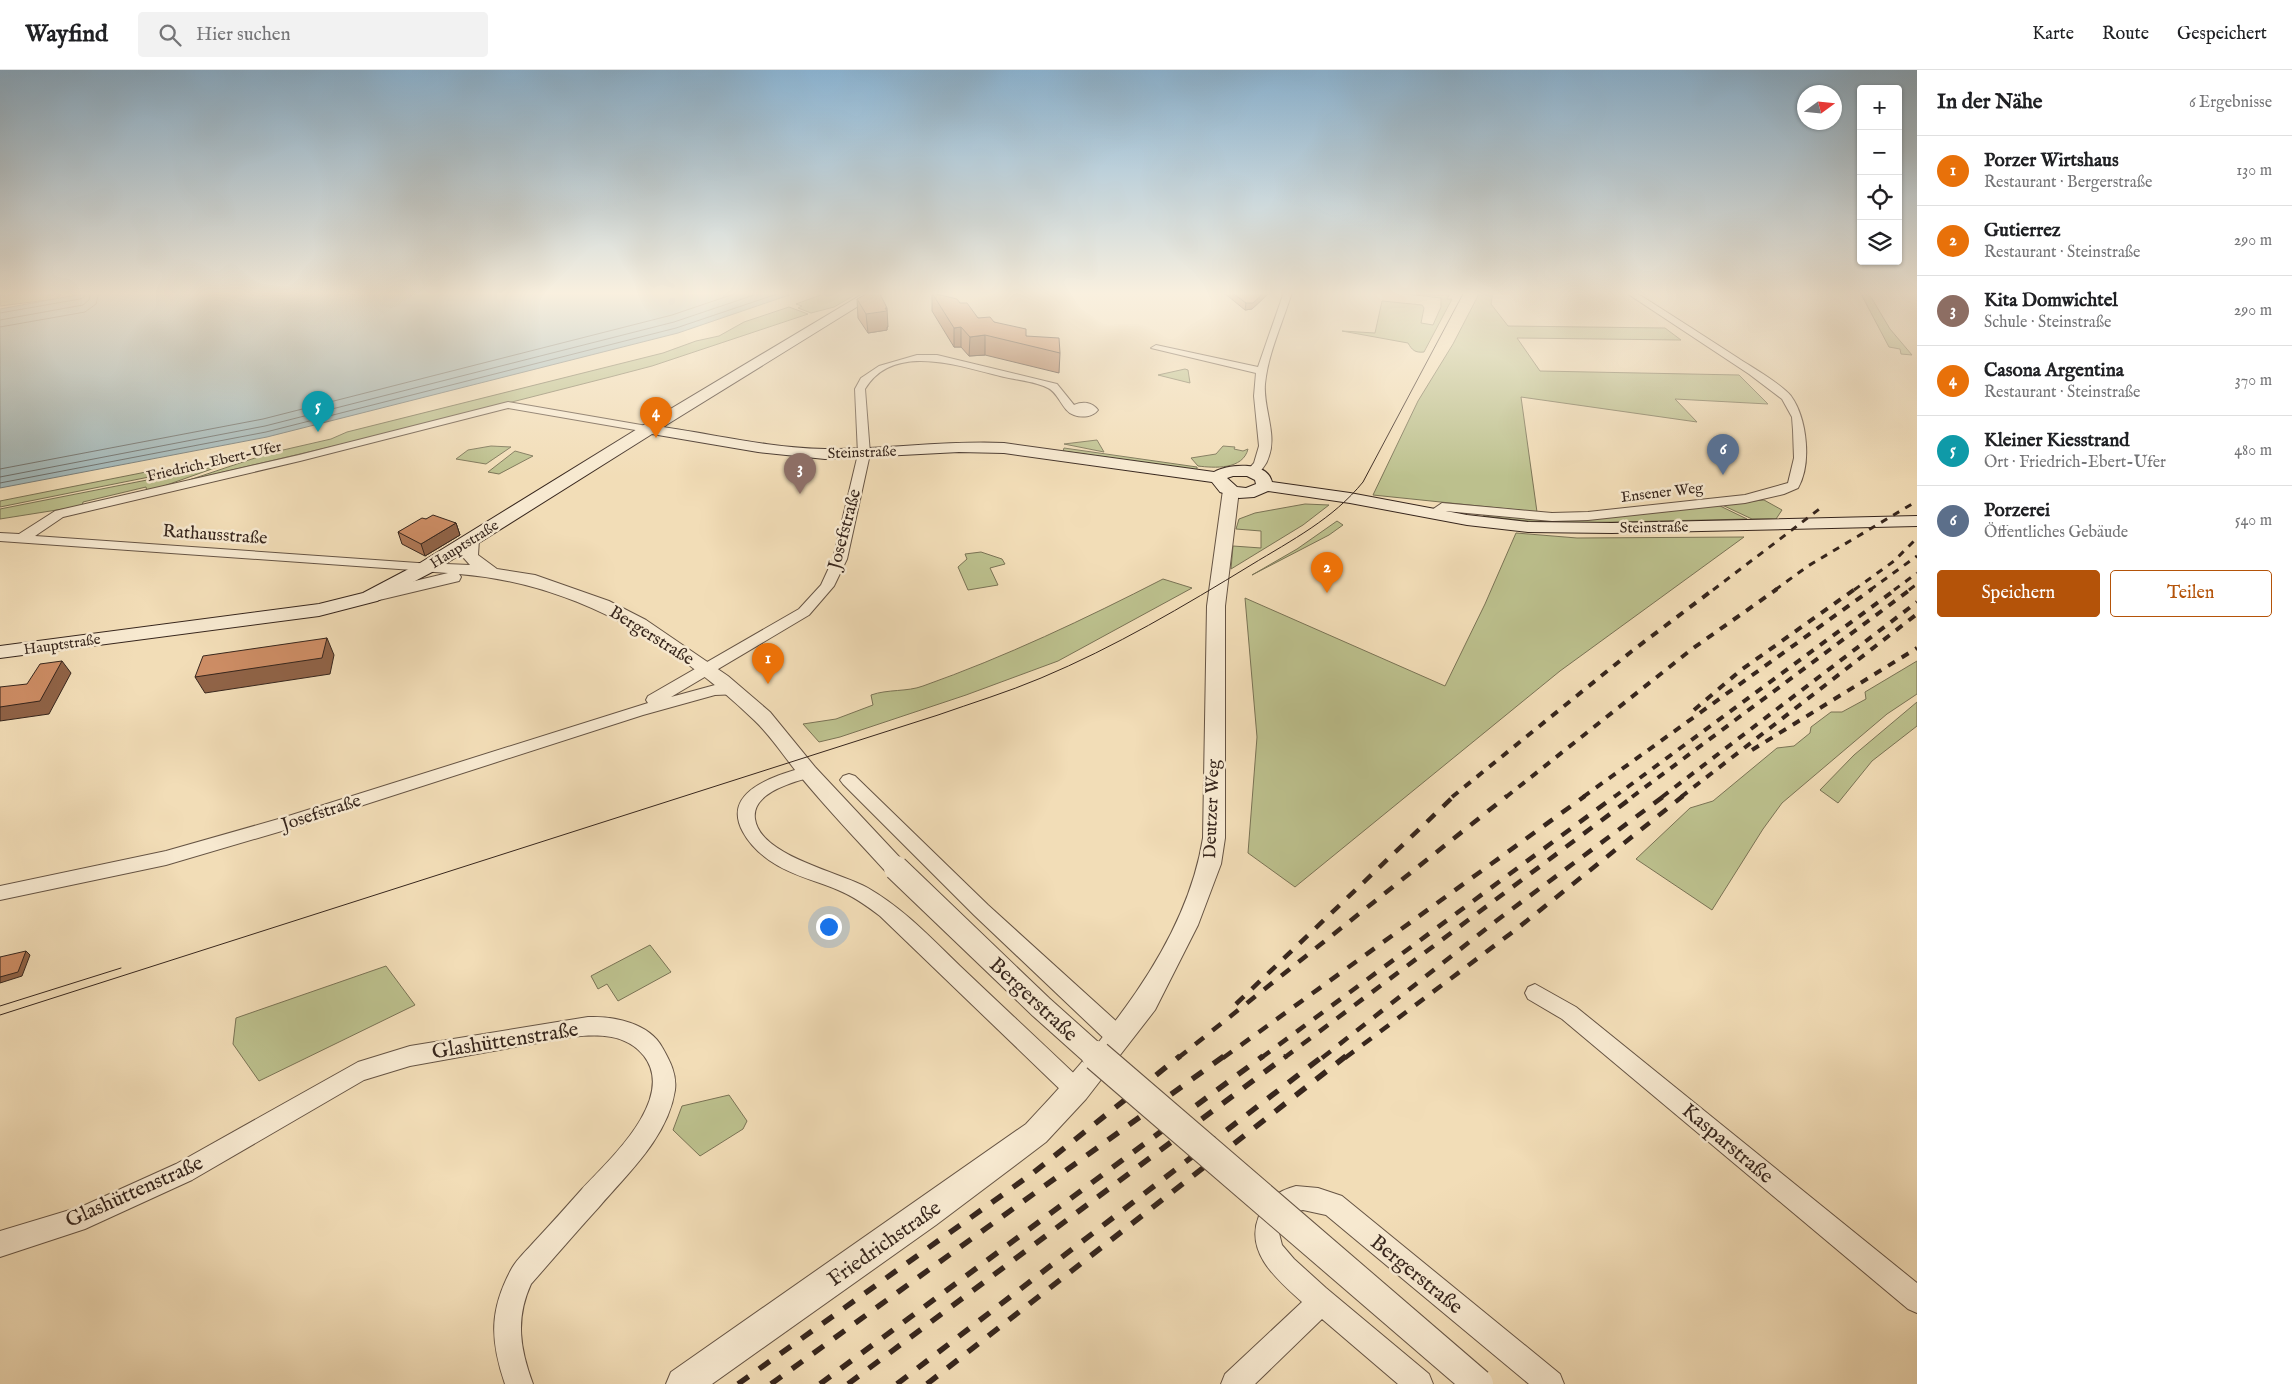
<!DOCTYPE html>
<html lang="de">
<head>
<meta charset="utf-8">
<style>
	:root { --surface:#fff; --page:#f2f2f2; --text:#202124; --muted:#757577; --line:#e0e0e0; --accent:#b45309 }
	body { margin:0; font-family:"IM FELL English",serif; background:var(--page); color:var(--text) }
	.controls { position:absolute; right:15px; top:15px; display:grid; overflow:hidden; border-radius:5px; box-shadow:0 1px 4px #0004 }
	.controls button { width:45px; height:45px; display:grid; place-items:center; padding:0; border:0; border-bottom:1px solid var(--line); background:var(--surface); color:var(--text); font:25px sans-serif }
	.compass { position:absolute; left:1797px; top:15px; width:45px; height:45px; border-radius:50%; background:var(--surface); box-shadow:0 1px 4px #0004; rotate:75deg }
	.you { position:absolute; left:828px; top:856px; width:18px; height:18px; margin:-12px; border:4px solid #fff; border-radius:50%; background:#1a73e8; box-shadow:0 0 0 8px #1a73e833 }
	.badge { display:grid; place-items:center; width:32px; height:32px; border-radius:50%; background:var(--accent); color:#fff; font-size:16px; font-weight:700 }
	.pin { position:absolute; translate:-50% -41px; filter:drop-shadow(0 1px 2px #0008) }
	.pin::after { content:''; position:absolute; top:26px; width:18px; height:15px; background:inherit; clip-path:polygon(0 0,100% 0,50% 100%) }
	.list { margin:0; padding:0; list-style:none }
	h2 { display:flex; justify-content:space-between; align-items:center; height:65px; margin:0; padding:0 20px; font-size:21px }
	h2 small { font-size:16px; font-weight:400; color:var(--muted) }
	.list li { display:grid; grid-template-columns:32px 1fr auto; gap:15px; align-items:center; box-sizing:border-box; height:70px; padding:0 20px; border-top:1px solid var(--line) }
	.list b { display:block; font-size:19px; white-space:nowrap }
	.list p { margin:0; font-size:16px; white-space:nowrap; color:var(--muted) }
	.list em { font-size:16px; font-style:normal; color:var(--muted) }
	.actions { display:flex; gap:10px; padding:15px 20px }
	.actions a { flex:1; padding:11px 0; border:1px solid var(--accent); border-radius:5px; text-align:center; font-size:18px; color:var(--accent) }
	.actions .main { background:var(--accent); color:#fff }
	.icon { flex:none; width:28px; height:28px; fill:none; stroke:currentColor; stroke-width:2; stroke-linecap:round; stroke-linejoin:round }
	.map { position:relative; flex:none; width:1917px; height:1314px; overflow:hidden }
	header { display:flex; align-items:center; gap:30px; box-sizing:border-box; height:70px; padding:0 25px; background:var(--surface); border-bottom:1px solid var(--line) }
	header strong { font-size:24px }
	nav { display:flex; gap:28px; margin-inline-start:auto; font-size:18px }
	.search { width:350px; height:45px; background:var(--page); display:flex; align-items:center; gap:12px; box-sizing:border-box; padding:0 18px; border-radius:5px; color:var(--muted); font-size:19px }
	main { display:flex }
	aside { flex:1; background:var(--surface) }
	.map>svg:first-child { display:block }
	.green { fill:#bcc08d; stroke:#7a7355 }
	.water { fill:#a1b8ba; stroke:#777e7b }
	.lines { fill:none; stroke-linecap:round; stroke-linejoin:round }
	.shore { stroke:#6c6f6c; stroke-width:1 }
	.minor-casing { stroke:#665444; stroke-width:2 }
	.tertiary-casing { stroke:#665444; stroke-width:2 }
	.secondary-casing { stroke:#37261d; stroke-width:2 }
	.minor { fill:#f7e9d0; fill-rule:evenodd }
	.tertiary { fill:#f7e9d0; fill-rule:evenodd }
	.secondary { fill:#f7e9d0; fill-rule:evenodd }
	.tram { stroke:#37261d; stroke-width:1 }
	.rail-far3 { stroke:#37261d; stroke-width:3; stroke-dasharray:7 7; stroke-linecap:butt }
	.rail-far2 { stroke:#37261d; stroke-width:4; stroke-dasharray:8 8; stroke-linecap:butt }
	.rail-far1 { stroke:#37261d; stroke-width:4.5; stroke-dasharray:11 11; stroke-linecap:butt }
	.rail { stroke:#37261d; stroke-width:5.5; stroke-dasharray:13 13; stroke-linecap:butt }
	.tertiary-bridge-far1-casing { stroke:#665444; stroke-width:26; stroke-linecap:butt }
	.tertiary-bridge-casing { stroke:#665444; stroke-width:32; stroke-linecap:butt }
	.tertiary-bridge-far1 { stroke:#f7e9d0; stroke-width:24 }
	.tertiary-bridge { stroke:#f7e9d0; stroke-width:30 }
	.wall { fill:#b07957; stroke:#37261d }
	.shaded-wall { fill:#906347; stroke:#37261d }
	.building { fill:#cd8d65; stroke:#37261d }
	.labels { text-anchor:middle; stroke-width:5; stroke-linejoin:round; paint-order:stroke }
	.far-street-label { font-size:15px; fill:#37261d; stroke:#f7e9d0 }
	.street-label { font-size:18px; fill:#37261d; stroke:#f7e9d0 }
	.near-street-label { font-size:21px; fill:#37261d; stroke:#f7e9d0 }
</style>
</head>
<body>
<header>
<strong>Wayfind</strong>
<div class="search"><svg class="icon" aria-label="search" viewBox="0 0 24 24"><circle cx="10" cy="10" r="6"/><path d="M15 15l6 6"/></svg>Hier suchen</div>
<nav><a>Karte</a><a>Route</a><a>Gespeichert</a></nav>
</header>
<main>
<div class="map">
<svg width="1917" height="1314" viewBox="0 0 1917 1314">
	<rect width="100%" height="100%" fill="#f2ddb7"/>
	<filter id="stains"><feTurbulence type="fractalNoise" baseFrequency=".004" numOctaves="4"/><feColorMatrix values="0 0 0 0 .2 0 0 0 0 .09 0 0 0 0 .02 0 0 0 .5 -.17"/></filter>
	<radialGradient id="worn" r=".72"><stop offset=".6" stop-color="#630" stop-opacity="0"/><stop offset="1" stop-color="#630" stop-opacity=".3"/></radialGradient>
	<path class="green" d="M 0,222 L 64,222 L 56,229 L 0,236 Z
		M 829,222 L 860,222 L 834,237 L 811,243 L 798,238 L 802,236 L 796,234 Z
		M 1389,222 L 1451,222 L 1447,229 L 1452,229 L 1424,282 C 1415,283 1412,280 1408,273 L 1342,261 L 1375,263 L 1382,231 L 1422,235 L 1424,238 L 1421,253 L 1433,255 L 1441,237 L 1441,228 Z
		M 1480,222 L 1493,222 L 1491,234 L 1508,256 L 1665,258 L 1681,270 L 1517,268 L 1540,301 L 1739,305 L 1768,334 L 1675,329 L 1697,352 L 1521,327 L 1537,442 L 1373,425 L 1418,331 L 1453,274 Z
		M 1860,222 L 1868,222 L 1890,259 L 1912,285 L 1901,284 L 1900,279 L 1889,277 Z
		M 789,237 L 808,244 L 652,296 L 610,307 L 398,361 L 189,410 L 270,383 L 331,369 L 347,362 L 663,283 L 696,271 L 719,266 L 744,252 Z
		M 1188,300 L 1190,313 L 1158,305 L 1185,299 Z
		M 1097,370 L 1104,382 L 1064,374 Z
		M 491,376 L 511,377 L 486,394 L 456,389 L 468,380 Z
		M 1223,376 L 1235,377 L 1234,379 L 1243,381 L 1248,379 C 1243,400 1214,398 1198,396 L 1191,388 L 1216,384 Z
		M 1064,378 L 1197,397 L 1197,400 L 1063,381 Z
		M 515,381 L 533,386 L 499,404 L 488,402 Z
		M 223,395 L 147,422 L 146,417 L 83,432 L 82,436 L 0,449 L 0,439 Z
		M 146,402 L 159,405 L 0,437 L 0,431 Z
		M 1764,430 L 1782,440 L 1776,449 L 1752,449 L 1720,434 Z
		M 1305,434 L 1329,435 L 1303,455 L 1231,499 L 1233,476 L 1261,478 L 1261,461 L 1236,459 L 1239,449 L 1255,443 Z
		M 1716,434 L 1747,449 L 1576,453 L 1527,451 L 1484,446 L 1483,443 L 1519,447 Z
		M 1337,451 L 1343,455 L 1329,465 L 1252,505 L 1297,479 Z
		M 1516,463 L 1577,468 L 1744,467 L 1560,601 L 1295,817 L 1248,783 L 1257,667 L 1245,528 L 1445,616 L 1485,534 Z
		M 981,482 L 1002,489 L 1005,494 L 990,498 L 998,515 L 968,520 L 958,497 L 967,489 L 965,484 Z
		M 1163,509 L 1192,518 L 1058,591 L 966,625 L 840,667 L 819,672 L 803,654 L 836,649 L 873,635 L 871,625 C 888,619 907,622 923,616 C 1005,587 1085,549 1163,509 Z
		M 1917,591 L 1917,624 L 1887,644 L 1782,733 L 1763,759 L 1712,840 L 1636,789 L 1690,738 L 1713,731 L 1777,678 L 1794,676 L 1810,663 L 1811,657 L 1831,642 L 1842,642 L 1866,629 L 1865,622 Z
		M 1917,632 L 1917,656 L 1872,691 L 1838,733 L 1820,720 L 1854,685 Z
		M 650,875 L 671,902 L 618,931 L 607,914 L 598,919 L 591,906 Z
		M 386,896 L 415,935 L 259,1011 L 233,974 L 236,948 Z
		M 729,1025 L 747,1051 L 743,1059 L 700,1086 L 673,1060 L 682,1036 Z"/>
	<path class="water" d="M 93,222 L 798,222 L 678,263 L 267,367 L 0,418 L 0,239 Z"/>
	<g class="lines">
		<path class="shore" d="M 0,243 L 80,229 L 84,227 L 85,222
			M 0,250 L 83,235 L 89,230 L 91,222
			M 0,257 L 85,242 L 96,234 L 99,222
			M 0,399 L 263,349 L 672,245 L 740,222
			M 0,407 L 265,356 L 674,252 L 763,222
			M 0,413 L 266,362 L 676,258 L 783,222"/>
		<defs>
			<path id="minor" d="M 1284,222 L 1292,222 C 1283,252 1268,283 1265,314 C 1263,337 1277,364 1269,386 C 1267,394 1260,404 1252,406 L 1246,402 L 1254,393 L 1259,376 L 1254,326 L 1256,303 L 1151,278 L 1156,275 L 1258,297 Z
				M 1625,222 L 1635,222 C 1670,244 1704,266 1738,288 C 1753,298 1780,313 1791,326 C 1807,348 1812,394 1798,418 L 1784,424 L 1745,433 L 1588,450 L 1552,451 L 1445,441 L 1436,447 L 1428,447 L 1426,444 L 1442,433 L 1552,443 L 1588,442 L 1745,425 L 1788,413 L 1794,388 L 1793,360 L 1792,347 L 1782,329 L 1749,304 Z
				M 917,285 L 937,285 L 1057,314 L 1074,335 C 1083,331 1092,332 1098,340 C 1093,347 1082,348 1074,345 C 1062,341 1059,323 1048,318 C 1034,311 1015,310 1000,306 C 959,296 893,272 865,319 L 870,384 L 847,489 L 834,516 L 809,545 L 671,627 L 715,615 L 739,618 L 741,621 L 739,624 L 715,625 L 643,645 L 292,758 L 166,795 L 0,830 L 0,816 L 166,781 L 282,748 L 648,633 L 646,630 L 648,626 L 799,539 L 821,515 L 833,489 L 858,384 L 855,319 L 861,308 L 879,296 Z
				M 508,332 L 647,356 L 653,359 L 647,362 L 508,338 L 300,391 L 63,447 L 35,466 L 432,494 L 434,497 L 432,500 L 427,501 L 0,471 L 0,463 L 19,464 L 55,441 L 299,385 Z
				M 808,696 L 814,698 L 817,702 L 814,706 C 795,712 751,722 755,749 C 760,786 840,802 868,818 C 903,838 931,868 960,896 C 1001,935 1043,974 1084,1013 L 1087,1020 L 1084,1027 L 1076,1030 L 1068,1027 L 880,846 C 867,836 853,826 838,820 C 817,811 794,806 775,794 C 762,786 750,775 743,762 C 720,720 778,705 808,696 Z
				M 849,704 L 855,706 L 988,835 L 1127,961 L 1130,968 L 1127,975 L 1119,977 L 1111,975 L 974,845 L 843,714 L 840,710 L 843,706 Z
				M 1535,914 L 1576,937 L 1917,1213 L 1917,1243 L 1908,1239 L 1562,949 L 1528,929 L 1525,923 L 1528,917 Z
				M 588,947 C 614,946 649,953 662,977 C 670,991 677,1004 675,1020 C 668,1067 628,1103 599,1137 C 576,1162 554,1188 531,1214 C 515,1249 520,1279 533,1314 L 505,1314 C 490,1270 489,1240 512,1198 C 517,1189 527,1180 534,1172 C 550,1155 566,1137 582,1119 C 609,1090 677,1029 644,986 C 626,963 597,964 571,967 L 410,996 L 364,1010 L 192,1110 L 85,1159 L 0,1187 L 0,1161 L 83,1136 L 176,1094 L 358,992 L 410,976 Z
				M 1296,1116 L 1318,1118 L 1342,1126 L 1560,1304 L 1564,1314 L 1529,1314 L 1326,1145 L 1303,1140 L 1291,1142 L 1281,1153 L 1279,1163 L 1282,1175 L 1294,1189 L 1326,1218 L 1429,1304 L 1433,1314 L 1398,1314 L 1322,1249 L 1255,1314 L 1221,1314 L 1225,1304 L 1302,1232 C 1278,1210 1244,1183 1259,1146 C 1266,1129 1278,1121 1296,1116 Z"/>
			<path id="tertiary" d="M 1231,415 L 1239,420 L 1225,536 L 1225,768 L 1221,794 L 1198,855 L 1155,940 L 1086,1029 L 1046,1072 L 936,1155 L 712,1314 L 666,1314 L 671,1302 L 1026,1054 C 1101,974 1185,879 1203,768 L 1207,536 L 1223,420 Z
				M 471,464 L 479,469 L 478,485 L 497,499 L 535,505 L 609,531 L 646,550 L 728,606 L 770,642 L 815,697 L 904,792 L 907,798 L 904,804 L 896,807 L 888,804 C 858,771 828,740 800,706 C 785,688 771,666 754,650 C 673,572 573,513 459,504 L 461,507 L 459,511 L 375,531 L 369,530 L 366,526 L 369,522 L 448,503 L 421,501 L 419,497 L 421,493 L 470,495 L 462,486 L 463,469 Z"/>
			<path id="secondary" d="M 866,222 L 881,222 L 663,357 C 717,365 771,378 825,379 C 885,380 944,370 1004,373 L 1214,402 C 1228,394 1267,390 1272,412 L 1350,423 L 1467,445 L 1528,452 L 1612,453 L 1917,446 L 1917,456 L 1612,463 L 1528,462 L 1467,455 L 1350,433 L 1268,421 L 1254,427 L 1239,428 L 1220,422 L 1212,412 L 1004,383 L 959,382 L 825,389 L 758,382 L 652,364 L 434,501 L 377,531 L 319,546 L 0,588 L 0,576 L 319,534 L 363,523 L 420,493 L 642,356 ZM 1233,406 L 1247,406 L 1255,410 L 1256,414 L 1246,418 L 1237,417 L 1227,408 Z"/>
		</defs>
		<use href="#minor" class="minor-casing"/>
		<use href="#tertiary" class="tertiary-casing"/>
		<use href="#secondary" class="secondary-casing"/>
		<use href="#minor" class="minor"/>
		<use href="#tertiary" class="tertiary"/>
		<use href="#secondary" class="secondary"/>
		<path class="tram" d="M 0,936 L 121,898
			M 0,945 L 938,645 C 972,633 1008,622 1041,608 C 1115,577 1184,536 1251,495 C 1292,470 1333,449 1363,412 L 1464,222"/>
		<path class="rail-far3" d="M 1713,520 L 1822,437
			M 1775,520 L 1808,496 L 1917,431
			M 1854,520 L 1894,491 L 1917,468
			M 1870,520 L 1917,486
			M 1894,520 L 1917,503
			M 1909,520 L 1917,514"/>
		<path class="rail-far2" d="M 1694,640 L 1741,600 L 1855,519
			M 1752,680 L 1917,578
			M 1452,727 L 1632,581 L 1714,519
			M 1506,727 L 1692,579 L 1777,519
			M 1583,727 L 1872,519
			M 1614,727 L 1896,519
			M 1632,727 L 1911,519
			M 1662,727 L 1917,532
			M 1681,727 L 1917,544"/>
		<path class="rail-far1" d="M 1236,934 L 1454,726
			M 1178,988 L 1507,726
			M 1223,988 L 1585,726
			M 1261,988 L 1615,726
			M 1284,988 L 1634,726
			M 1322,988 L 1496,851 L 1664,726
			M 1345,988 L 1514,861 L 1683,726"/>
		<path class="rail" d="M 738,1314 L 1033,1103 L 1180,986
			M 771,1314 L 1224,986
			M 820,1314 L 1263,986
			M 848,1314 L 1286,986
			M 897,1314 L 1323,986
			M 927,1314 L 1346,986"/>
		<defs>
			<path id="tertiary-bridge-far1" d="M 896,798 L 1041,937 L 1098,988"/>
			<path id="tertiary-bridge" d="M 1097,986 L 1478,1314"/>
		</defs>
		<use href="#tertiary-bridge-far1" class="tertiary-bridge-far1-casing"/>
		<use href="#tertiary-bridge" class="tertiary-bridge-casing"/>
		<use href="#tertiary-bridge-far1" class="tertiary-bridge-far1"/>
		<use href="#tertiary-bridge" class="tertiary-bridge"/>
	</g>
	<path class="wall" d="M 1223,222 L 1268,222 L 1267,225 L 1252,239 L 1245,240 Z
		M 932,223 L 960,233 L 978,248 L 994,252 L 1026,266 L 1060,283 L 1059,303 L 985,285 L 969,286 L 961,277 L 954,277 L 932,241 Z
		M 857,229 L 888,257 L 887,257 L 887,260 L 868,263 L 858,248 Z
		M 426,449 L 456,453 L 460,465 L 425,486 L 402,474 L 398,462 Z"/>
	<path class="shaded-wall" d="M 1265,222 L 1268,222 L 1267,225 L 1252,239 L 1245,240 L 1246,233 Z
		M 885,238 L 887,238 L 888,257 L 887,257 L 887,260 L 868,263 L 866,244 Z
		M 961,257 L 961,277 L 954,277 L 954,258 Z
		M 985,265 L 985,285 L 969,286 L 970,267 Z
		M 456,453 L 460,465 L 425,486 L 421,474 Z
		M 327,568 L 334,585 L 330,604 L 205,623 L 195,607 Z
		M 62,591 L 71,603 L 49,644 L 0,651 L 0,637 Z
		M 26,881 L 30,885 L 22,906 L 0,913 L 0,907 Z"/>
	<path class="building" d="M 870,222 L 879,222 L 887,238 L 885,238 L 887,241 L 866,244 L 857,229 Z
		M 1231,222 L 1265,222 L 1253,233 L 1246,233 Z
		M 932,223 L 957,229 L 960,233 L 967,233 L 978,248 L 990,247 L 994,252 L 1026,259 L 1026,266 L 1059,268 L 1060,283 L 985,265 L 970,267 L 961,257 L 954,258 Z
		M 433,445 L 456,453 L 421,474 L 398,462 L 422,448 L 426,449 Z
		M 327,568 L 322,588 L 195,607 L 203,586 Z
		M 62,591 L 40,631 L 0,637 L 0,617 L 27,614 L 40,594 Z
		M 26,881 L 18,902 L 0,907 L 0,887 Z"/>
	<linearGradient id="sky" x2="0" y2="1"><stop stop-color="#8bb6d6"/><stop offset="0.55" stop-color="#f9f0df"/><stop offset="1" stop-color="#f9f0df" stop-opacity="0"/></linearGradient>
	<rect width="1917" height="406" fill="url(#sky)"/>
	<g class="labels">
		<g class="far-street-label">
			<text transform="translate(862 382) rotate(-2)" y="5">Steinstraße</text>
			<text transform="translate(214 391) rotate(-13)" y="5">Friedrich-Ebert-Ufer</text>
			<text transform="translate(1662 422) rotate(-7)" y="5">Ensener Weg</text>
			<text transform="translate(1654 457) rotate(-1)" y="5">Steinstraße</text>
			<text transform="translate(464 474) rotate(-32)" y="5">Hauptstraße</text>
			<text transform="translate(62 574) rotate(-8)" y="5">Hauptstraße</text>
		</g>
		<g class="street-label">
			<text transform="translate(844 459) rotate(-75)" y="6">Josefstraße</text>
			<text transform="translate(215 464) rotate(4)" y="6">Rathausstraße</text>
			<text transform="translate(652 565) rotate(32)" y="6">Bergerstraße</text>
			<text transform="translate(1211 739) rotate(-88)" y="6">Deutzer Weg</text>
			<text transform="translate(321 742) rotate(-18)" y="6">Josefstraße</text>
		</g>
		<g class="near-street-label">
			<text transform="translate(1034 929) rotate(43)" y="7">Bergerstraße</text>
			<text transform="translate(505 970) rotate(-9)" y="7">Glashüttenstraße</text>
			<text transform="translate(1728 1073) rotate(40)" y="7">Kasparstraße</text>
			<text transform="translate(134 1121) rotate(-24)" y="7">Glashüttenstraße</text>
			<text transform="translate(884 1173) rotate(-35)" y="7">Friedrichstraße</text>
			<text transform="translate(1417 1204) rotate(39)" y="7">Bergerstraße</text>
		</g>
	</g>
	<rect width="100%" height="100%" filter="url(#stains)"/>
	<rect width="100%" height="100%" fill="url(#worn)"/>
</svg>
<div class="controls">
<button>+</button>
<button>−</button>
<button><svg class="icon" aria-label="locate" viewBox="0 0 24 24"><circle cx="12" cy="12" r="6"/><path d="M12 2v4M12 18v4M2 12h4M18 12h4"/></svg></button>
<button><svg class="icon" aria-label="layers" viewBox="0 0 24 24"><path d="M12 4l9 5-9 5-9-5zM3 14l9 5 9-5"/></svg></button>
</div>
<svg class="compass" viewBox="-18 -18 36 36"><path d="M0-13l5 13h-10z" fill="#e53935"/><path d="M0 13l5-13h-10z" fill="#757577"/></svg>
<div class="you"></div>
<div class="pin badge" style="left:768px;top:614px;background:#e8710a">1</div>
<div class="pin badge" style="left:1327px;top:523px;background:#e8710a">2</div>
<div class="pin badge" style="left:800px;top:424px;background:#8d6e63">3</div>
<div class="pin badge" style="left:656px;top:368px;background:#e8710a">4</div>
<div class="pin badge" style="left:318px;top:362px;background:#0f9aa8">5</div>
<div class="pin badge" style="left:1723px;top:405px;background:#5c6f8a">6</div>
</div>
<aside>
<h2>In der Nähe<small>6 Ergebnisse</small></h2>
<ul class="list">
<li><span class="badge" style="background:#e8710a">1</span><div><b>Porzer Wirtshaus</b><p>Restaurant · Bergerstraße</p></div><em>130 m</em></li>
<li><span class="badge" style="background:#e8710a">2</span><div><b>Gutierrez</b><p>Restaurant · Steinstraße</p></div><em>290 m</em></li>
<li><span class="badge" style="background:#8d6e63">3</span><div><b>Kita Domwichtel</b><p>Schule · Steinstraße</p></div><em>290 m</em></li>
<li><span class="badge" style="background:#e8710a">4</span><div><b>Casona Argentina</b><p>Restaurant · Steinstraße</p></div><em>370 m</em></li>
<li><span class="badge" style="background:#0f9aa8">5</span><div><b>Kleiner Kiesstrand</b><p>Ort · Friedrich-Ebert-Ufer</p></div><em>480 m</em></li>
<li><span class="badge" style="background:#5c6f8a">6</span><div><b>Porzerei</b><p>Öffentliches Gebäude</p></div><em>540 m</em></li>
</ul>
<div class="actions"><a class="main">Speichern</a><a>Teilen</a></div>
</aside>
</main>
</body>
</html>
